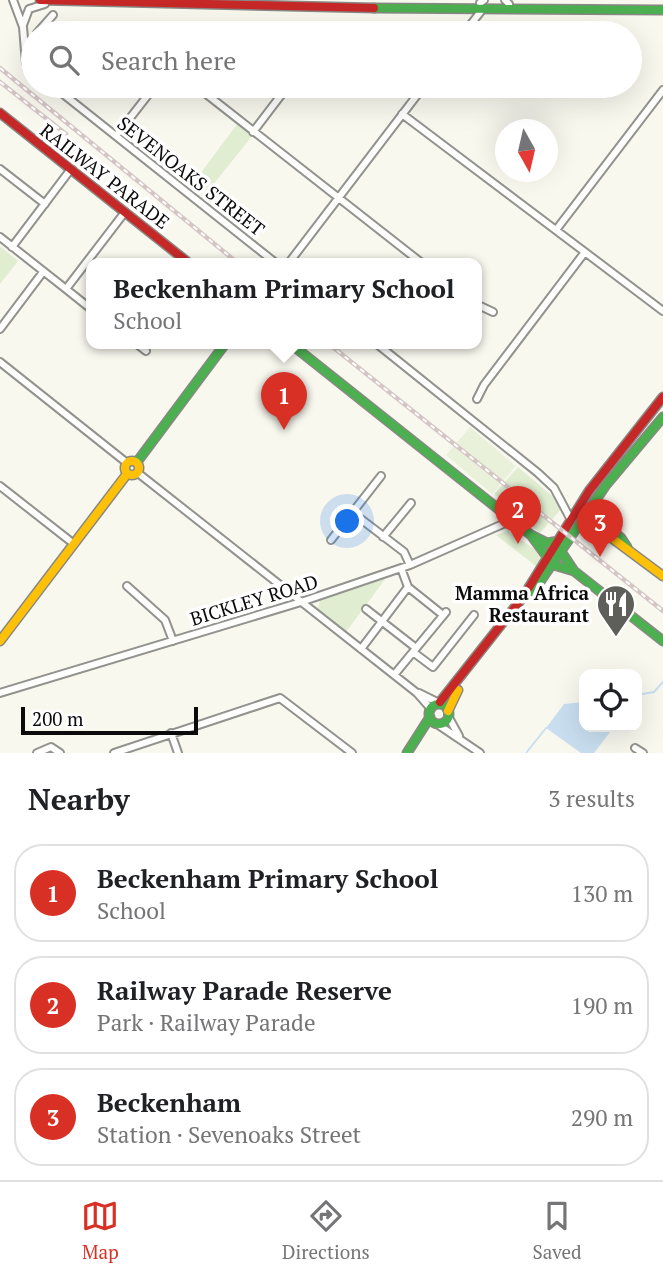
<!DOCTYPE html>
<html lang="en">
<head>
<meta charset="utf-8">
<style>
	:root { --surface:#fff; --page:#f6f6f6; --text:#202124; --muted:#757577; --line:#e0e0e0; --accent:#d93025 }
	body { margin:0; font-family:"PT Serif",serif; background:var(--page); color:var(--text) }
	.controls { position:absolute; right:21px; bottom:21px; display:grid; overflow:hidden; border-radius:14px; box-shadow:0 7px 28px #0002 }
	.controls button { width:63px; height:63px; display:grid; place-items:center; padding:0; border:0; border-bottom:2px solid var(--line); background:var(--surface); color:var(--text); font:35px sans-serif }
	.compass { position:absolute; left:495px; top:119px; width:63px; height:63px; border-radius:50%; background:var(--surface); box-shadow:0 7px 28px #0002; rotate:172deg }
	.scale { position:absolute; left:21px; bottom:18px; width:177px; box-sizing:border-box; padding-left:7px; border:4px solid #0b0b0b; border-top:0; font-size:19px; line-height:24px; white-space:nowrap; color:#0b0b0b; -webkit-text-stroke:5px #fff; paint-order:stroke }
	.you { position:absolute; left:348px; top:522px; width:24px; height:24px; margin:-18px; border:5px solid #fff; border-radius:50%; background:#1a73e8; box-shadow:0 0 0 10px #1a73e833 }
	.badge { display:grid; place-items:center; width:46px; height:46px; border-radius:50%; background:var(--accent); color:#fff; font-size:23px; font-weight:700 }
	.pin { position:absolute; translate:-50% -58px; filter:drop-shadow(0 2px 4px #0008) }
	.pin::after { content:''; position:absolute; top:37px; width:24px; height:21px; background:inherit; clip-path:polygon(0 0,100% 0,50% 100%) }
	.popup { position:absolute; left:86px; top:258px; width:396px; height:91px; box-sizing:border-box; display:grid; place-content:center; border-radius:14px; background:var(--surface); filter:drop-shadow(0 2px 5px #0005); font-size:23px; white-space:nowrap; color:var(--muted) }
	.popup b { font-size:26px; color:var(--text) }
	.popup::after { content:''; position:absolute; left:50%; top:100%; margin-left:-14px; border:14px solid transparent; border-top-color:var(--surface) }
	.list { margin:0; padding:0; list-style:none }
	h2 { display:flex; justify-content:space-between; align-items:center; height:91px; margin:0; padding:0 28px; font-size:30px }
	h2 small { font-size:23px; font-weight:400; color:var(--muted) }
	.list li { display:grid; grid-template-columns:46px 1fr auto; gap:21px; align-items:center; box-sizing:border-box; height:98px; margin:0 14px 14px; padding:0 14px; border:2px solid var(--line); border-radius:28px }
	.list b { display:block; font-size:26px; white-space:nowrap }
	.list p { margin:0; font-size:23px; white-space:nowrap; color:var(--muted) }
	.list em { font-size:23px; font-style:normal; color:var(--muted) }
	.icon { flex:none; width:38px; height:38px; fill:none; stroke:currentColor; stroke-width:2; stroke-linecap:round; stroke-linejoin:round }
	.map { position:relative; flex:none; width:663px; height:753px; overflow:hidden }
	.search { position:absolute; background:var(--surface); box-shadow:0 7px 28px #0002; left:21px; right:21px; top:21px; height:77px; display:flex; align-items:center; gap:18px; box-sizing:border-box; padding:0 24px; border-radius:38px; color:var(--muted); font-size:26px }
	.sheet { height:427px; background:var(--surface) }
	nav { display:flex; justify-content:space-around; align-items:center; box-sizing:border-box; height:98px; border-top:2px solid var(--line); background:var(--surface); font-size:19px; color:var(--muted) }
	nav a { display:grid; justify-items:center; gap:4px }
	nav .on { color:var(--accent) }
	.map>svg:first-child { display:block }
	.green { fill:#e0edd1 }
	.pitch { fill:#eaf1da }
	.water { fill:#c9dff0 }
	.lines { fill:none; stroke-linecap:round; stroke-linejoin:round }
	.stream { stroke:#c9dff0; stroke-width:2 }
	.street-casing { stroke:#92928e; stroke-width:10 }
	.fast-casing { stroke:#898884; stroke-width:11 }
	.slow-casing { stroke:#898884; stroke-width:11 }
	.jam-casing { stroke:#898884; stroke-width:11 }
	.street { stroke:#fefefd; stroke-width:6 }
	.fast { stroke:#4caf50; stroke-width:8 }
	.slow { stroke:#ffc107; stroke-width:8 }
	.jam { stroke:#c62828; stroke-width:8 }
	.rail-casing { stroke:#d4c6c4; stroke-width:4.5 }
	.rail { stroke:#fff; stroke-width:2; stroke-dasharray:5; stroke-linecap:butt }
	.labels { text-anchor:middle; stroke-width:7; stroke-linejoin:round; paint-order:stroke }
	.street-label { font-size:19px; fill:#0b0b0b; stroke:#fff }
	.poi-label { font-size:19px; font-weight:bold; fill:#0b0b0b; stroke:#fff; text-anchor:end }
</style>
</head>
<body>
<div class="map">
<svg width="663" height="753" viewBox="0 0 663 753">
	<rect width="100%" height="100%" fill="#f9f8ef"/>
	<path class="green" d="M 238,123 L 253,135 L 204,196 L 191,186 Z
		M 0,246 L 18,261 L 0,284 Z
		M 518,467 L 564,506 L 540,533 L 494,494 Z
		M 508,531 L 540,553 L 542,557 L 537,567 L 496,535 Z
		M 386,578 L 346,632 L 318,609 L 320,600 Z"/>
	<path class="pitch" d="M 470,427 L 516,466 L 492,494 L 446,455 Z"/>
	<path class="water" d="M 584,702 L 584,727 L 614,727 L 594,753 L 581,753 L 546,728 L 564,704 Z"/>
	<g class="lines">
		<path class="stream" d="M 637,695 L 654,692 L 663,682
			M 526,753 L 546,728"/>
		<defs>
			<path id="street" d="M 13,0 L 23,27 L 26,63 L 33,70
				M 505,0 L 509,4
				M 480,3 L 484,0
				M 23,25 L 29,9 L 45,4
				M 37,33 L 53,15
				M 464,33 L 482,10
				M 53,86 L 277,264
				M 196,86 L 423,264
				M 402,114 L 663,311
				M 253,132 L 288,86
				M 116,136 L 155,86
				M 0,169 L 45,204
				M 556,230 L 663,90
				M 0,237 L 66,289
				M 12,247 L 71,169
				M 288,264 L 424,86
				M 476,304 L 493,312
				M 91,309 L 66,289 L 125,212
				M 0,329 L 43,272
				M 137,344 L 146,351
				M 377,344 L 538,473 L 554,488 L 571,520
				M 0,362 L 127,463
				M 477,399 L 484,385 L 585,252
				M 138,473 L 417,693 L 431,709
				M 0,486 L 74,544
				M 353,513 L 404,552 L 410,565
				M 383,537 L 411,503
				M 331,540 L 381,476
				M 401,568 L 408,587 L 443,615
				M 127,586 L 165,620 L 173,641
				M 366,609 L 416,648
				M 361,649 L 408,587
				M 413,652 L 433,667 L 474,615
				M 394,675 L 446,612
				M 0,693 L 301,602 L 410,565 L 512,520
				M 419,693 L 437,702
				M 448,716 L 459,736
				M 440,726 L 480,753
				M 171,733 L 178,753
				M 635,748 L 643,753
				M 37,753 L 51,747 L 60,753
				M 114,753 L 280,698 L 352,753"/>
			<path id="fast" d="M 374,8 L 663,10
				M 291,344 L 531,535 L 548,558
				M 137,462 L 225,344
				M 586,509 L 621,538 L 627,547
				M 531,535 L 547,543 L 559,541
				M 562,553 L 574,571
				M 554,565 L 574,571 L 663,641
				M 533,592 L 606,485 L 663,417
				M429 714a10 10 0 1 1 20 0a10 10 0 1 1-20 0Z
				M 407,753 L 430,717"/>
			<path id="slow" d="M125 468a7 7 0 1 1 14 0a7 7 0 1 1-14 0Z
				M 581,515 L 663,576
				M 0,641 L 127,474
				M 448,711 L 458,690"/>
			<path id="jam" d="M 40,0 L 374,8
				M 0,113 L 190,264
				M 440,702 L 523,597 L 589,491 L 663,397"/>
		</defs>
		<use href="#street" class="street-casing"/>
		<use href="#fast" class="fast-casing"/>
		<use href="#slow" class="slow-casing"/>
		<use href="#jam" class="jam-casing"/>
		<use href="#street" class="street"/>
		<use href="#fast" class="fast"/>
		<use href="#slow" class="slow"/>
		<use href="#jam" class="jam"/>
		<defs>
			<path id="rail" d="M 0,68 L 239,264
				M 0,82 L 66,134
				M 329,344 L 663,611"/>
		</defs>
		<use href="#rail" class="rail-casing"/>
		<use href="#rail" class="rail"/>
	</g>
	<defs>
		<symbol id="restaurant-pin" viewBox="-11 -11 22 30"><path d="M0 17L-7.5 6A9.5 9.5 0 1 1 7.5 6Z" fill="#5e5e5b" stroke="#fff"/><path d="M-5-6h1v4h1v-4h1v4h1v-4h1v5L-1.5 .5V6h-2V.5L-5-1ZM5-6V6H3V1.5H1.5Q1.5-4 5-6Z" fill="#fff"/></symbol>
	</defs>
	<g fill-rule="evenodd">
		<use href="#restaurant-pin" x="594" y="582" width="44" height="60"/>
	</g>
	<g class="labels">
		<g class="street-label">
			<text transform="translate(105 176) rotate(38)" y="7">RAILWAY PARADE</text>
			<text transform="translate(191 176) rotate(38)" y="7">SEVENOAKS STREET</text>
			<text transform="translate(254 600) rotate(-17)" y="7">BICKLEY ROAD</text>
		</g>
		<g class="poi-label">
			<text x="589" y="600">Mamma Africa<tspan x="589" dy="22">Restaurant</tspan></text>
		</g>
	</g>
</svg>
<div class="controls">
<button><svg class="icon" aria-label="locate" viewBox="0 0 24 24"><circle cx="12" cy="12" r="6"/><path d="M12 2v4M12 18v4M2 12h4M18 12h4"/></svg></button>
</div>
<svg class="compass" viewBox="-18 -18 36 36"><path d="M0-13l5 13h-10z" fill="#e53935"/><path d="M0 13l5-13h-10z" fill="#757577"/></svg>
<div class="scale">200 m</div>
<div class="you"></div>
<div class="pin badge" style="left:284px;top:430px">1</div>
<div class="popup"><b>Beckenham Primary School</b>School</div>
<div class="pin badge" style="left:518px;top:544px">2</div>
<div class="pin badge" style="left:600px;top:557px">3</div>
<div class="search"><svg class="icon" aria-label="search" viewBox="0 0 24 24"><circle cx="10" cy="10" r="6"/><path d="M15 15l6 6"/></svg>Search here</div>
</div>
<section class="sheet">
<h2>Nearby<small>3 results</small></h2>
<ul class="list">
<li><span class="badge">1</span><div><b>Beckenham Primary School</b><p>School</p></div><em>130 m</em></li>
<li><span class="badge">2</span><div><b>Railway Parade Reserve</b><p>Park · Railway Parade</p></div><em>190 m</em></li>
<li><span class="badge">3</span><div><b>Beckenham</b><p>Station · Sevenoaks Street</p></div><em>290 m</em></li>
</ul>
</section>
<nav>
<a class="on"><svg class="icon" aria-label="map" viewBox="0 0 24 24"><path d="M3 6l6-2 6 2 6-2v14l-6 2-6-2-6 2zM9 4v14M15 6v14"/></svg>Map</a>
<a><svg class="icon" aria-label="directions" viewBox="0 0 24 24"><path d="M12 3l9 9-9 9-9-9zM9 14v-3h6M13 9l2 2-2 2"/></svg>Directions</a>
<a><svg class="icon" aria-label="saved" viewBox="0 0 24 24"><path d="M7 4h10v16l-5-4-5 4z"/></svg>Saved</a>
</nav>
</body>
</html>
